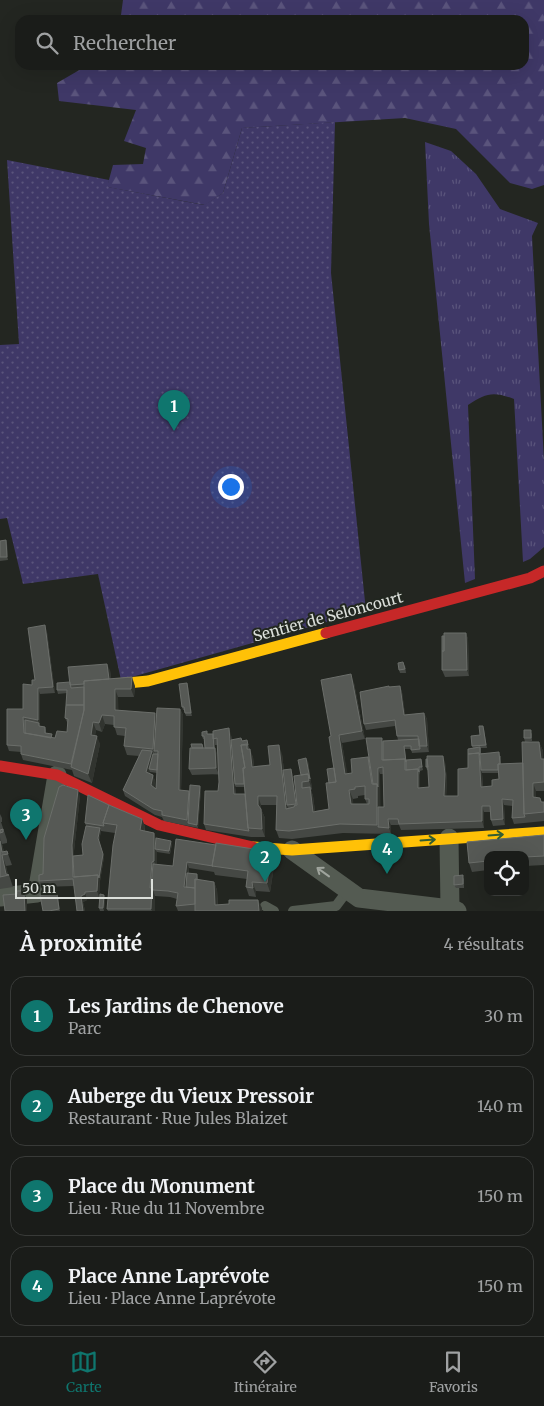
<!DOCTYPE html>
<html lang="fr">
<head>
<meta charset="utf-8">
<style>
	:root { --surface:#1a1c19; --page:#272926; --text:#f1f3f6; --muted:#9fa1a2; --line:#383a38; --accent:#0f766e }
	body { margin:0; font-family:Merriweather,serif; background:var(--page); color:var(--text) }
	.controls { position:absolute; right:15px; bottom:15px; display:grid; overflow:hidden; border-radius:10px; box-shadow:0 5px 20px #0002 }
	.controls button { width:45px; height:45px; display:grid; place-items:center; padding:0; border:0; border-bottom:1px solid var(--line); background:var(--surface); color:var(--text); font:25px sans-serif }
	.scale { position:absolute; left:15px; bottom:12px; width:138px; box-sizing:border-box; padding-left:5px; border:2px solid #dce0db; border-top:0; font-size:14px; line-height:18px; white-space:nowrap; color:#dce0db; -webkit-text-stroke:4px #222720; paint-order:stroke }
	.you { position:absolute; left:230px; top:486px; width:18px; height:18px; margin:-12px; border:4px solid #fff; border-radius:50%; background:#1a73e8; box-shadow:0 0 0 8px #1a73e833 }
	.badge { display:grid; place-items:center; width:32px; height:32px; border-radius:50%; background:var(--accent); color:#fff; font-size:16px; font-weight:700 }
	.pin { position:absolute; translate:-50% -41px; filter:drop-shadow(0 1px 2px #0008) }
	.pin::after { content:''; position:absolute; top:26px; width:18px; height:15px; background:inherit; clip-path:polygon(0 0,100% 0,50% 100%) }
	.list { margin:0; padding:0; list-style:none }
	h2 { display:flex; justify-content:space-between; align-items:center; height:65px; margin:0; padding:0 20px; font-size:21px }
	h2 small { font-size:16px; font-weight:400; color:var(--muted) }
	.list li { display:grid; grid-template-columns:32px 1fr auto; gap:15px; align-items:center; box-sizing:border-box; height:80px; margin:0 10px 10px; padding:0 10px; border:1px solid var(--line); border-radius:15px }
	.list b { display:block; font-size:19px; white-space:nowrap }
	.list p { margin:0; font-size:16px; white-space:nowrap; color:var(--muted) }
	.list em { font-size:16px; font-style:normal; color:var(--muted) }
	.icon { flex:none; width:28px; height:28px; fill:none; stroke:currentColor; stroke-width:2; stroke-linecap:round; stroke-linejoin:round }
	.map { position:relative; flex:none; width:544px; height:911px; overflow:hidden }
	.search { position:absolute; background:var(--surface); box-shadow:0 5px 20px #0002; left:15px; right:15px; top:15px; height:55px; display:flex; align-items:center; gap:12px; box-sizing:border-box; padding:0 18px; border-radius:15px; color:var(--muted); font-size:19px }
	.sheet { height:425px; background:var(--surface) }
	nav { display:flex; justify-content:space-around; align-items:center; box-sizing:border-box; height:70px; border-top:1px solid var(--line); background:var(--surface); font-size:14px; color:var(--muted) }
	nav a { display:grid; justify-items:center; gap:2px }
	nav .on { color:var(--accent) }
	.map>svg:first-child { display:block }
	.grass { fill:url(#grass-tufts) }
	.forest { fill:url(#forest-firs) }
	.park { fill:url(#park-dots) }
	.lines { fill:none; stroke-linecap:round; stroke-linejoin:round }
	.lane { stroke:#545b52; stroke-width:10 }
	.street { stroke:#545b52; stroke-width:19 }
	.slow { stroke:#ffc107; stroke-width:11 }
	.jam { stroke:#c62828; stroke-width:11 }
	.wall { fill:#454844; fill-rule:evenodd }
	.shaded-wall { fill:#31342f }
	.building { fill:#565955; stroke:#6b6e6a; fill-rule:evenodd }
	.oneway { stroke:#335d33 }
	.oneway2 { stroke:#9fa49d }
	.labels { text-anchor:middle; stroke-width:4; stroke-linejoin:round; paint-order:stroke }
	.street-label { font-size:15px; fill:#dce0db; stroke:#222720 }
</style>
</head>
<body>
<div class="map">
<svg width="544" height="911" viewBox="0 0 544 911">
	<defs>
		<pattern id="grass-tufts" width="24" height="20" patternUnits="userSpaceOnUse" patternTransform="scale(1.25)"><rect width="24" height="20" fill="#3f3867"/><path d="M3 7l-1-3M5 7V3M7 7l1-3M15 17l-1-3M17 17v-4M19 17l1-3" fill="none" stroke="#5a547c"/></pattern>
		<pattern id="forest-firs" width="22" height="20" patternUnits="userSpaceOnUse" patternTransform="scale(1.25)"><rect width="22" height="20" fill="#3f3867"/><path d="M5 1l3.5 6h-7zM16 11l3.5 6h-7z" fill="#5a547c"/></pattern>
		<pattern id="park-dots" width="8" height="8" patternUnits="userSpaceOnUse" patternTransform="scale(1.25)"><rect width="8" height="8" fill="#3f3867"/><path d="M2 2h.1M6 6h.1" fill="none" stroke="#5a547c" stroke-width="1.8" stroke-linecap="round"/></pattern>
	</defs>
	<rect width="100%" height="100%" fill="#232621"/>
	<path class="grass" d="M 425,142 L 451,151 L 476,174 L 500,209 L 538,223 L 532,236 L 544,461 L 544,547 L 530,559 L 523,562 L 514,399 C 493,391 486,393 468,405 L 475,579 L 465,583 L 429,224 Z"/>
	<path class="forest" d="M 123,0 L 544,0 L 544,185 L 532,189 L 510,183 L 456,129 L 405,118 L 242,128 L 223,193 L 205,205 L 107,187 L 113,165 L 143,164 L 146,148 L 124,141 L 136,110 L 59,101 L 57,83 L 88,65 L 123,67 L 143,65 L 524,65 L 524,20 L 123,20 L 121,15 Z"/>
	<path class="park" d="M 335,122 L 331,273 L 366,611 L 121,680 L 98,574 L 23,584 L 7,518 L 0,519 L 0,345 L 19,344 L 7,160 L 109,180 L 108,187 L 204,205 L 223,193 L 242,128 Z"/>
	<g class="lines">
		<path class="lane" d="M 265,906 L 274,911
			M 293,911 L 336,906 L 348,890"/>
		<path class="street" d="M 449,838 L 450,909
			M 292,850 L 359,898 L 450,909 L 457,911
			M 0,897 L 37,893 L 57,775"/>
		<path class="slow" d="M 117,684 L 148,681 L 326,633
			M 253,847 L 292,850 L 544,832"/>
		<path class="jam" d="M 326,633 L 530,578 L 544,571
			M 0,766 L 57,775 L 159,825 L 253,847"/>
	</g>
	<path class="wall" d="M 6,540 L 7,543 L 8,560 L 0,561 L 0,541 Z
		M 47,632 L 55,693 L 40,694 L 40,726 L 45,727 L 46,730 L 46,733 L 53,738 L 55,738 L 67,732 L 68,724 L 65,718 L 67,693 L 58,694 L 57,690 L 70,682 L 110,670 L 111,679 L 135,686 L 134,697 L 118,697 L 118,710 L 156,716 L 180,709 L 183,715 L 181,791 L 190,793 L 200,786 L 201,789 L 198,828 L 164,821 L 162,817 L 155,815 L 125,796 L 123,790 L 139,756 L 127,755 L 124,746 L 125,736 L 117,735 L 114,725 L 105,724 L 102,732 L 96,730 L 95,735 L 100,744 L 92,783 L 74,776 L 72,770 L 23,760 L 21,754 L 21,752 L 9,751 L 7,745 L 23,709 L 32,685 L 35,680 ZM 150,772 L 157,773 L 156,789 L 154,787 L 155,781 L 153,775 L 149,773 Z
		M 466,633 L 468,639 L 469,676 L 445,677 L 442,670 L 442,651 L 444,636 Z
		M 405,665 L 406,673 L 400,673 L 399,670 Z
		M 187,683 L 188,686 L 192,716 L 186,716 L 184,710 L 183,710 L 182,707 Z
		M 354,683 L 365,739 L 342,743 L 347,774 L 352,773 L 383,741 L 398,740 L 395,726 L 366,730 L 364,724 L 389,687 L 400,686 L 402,692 L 405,715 L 424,713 L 427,719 L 429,752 L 412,753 L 411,749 L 405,749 L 406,760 L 421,759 L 423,770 L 420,771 L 420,788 L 429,787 L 428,770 L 427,770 L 426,767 L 445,762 L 447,780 L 446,796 L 458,796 L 468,768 L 468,754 L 473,748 L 472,746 L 484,729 L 487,748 L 481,748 L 481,753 L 501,756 L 501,764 L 523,763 L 539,742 L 543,751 L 543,759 L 544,759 L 544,791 L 536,791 L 536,798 L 540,798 L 542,802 L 544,802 L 544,821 L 514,824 L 512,818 L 513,806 L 504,805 L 505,825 L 493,826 L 491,820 L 490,812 L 484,812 L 484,828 L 401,830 L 399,825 L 391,825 L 391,834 L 343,833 L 292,839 L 279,838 L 276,830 L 277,805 L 261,805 L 261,809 L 265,818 L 265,837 L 251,837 L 206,830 L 204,824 L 218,791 L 219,782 L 218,745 L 215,745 L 215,750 L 217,754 L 219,774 L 192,775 L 189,769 L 204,748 L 205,748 L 204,739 L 203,739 L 202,736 L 208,734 L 231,735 L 232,740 L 242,741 L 247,740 L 249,748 L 248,748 L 253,757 L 254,766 L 270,765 L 282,754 L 284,770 L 292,772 L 296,805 L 301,775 L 308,761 L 312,789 L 311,790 L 313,796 L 315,811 L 329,809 L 329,783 L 334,768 L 331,736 ZM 482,773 L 498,773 L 499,779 L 492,786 L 483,787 ZM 380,774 L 383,774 L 384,807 L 380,807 ZM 235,786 L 236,787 L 244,787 L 245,794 L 236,794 ZM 365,795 L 365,799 L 367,804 L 353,804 L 353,799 L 358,798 L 358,796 Z
		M 532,733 L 532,741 L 525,742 L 524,738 Z
		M 80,796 L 74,851 L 74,856 L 83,855 L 86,826 L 85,823 L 109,805 L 142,819 L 145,827 L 145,831 L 154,833 L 156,839 L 172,844 L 170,854 L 157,852 L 157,865 L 173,866 L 176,839 L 275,860 L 270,892 L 256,891 L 256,897 L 249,896 L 246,887 L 247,879 L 215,875 L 214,872 L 189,868 L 189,873 L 197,874 L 198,880 L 214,882 L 217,890 L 218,905 L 262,908 L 262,911 L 178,911 L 176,906 L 177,899 L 170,897 L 155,896 L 155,911 L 108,911 L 107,909 L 115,833 L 101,831 L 99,841 L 104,857 L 100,881 L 99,897 L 87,898 L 87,900 L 83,902 L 85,911 L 77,911 L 74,886 L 41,887 L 39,881 L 43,874 Z
		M 0,814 L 2,818 L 2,822 L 1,822 L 7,840 L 7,843 L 2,844 L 4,852 L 7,851 L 12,865 L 6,866 L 8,875 L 9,875 L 13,887 L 0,889 Z
		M 544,835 L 544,865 L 525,866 L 525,855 L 488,855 L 488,870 L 472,872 L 469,863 L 467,842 Z
		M 464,878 L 464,888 L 456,888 L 454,885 Z
		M 57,894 L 58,897 L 60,911 L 43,911 Z
		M 104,895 L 105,898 L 104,911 L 100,911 L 99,908 Z"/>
	<path class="shaded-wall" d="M 6,540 L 7,543 L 8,560 L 7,557 Z
		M 45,625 L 47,632 L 55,693 L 53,687 Z
		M 466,633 L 468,639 L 469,676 L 467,670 Z
		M 107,664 L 110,670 L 112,688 L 109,682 Z
		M 351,674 L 354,683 L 365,739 L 362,731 Z
		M 132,677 L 135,686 L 134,697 L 131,689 Z
		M 187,683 L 188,686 L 192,716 L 191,713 Z
		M 400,686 L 402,692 L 406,721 L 404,715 Z
		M 38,688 L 40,694 L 40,729 L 38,720 Z
		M 115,689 L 118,697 L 119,719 L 115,710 Z
		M 180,709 L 183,715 L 181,796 L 179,790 Z
		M 155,713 L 158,722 L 154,751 L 156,758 L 153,749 Z
		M 424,713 L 427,719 L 429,752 L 427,746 Z
		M 102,715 L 105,724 L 102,732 L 99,723 Z
		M 93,722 L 96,730 L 94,743 L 91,735 Z
		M 229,728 L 231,735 L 236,800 L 234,794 Z
		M 339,735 L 342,743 L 349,782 L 345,774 Z
		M 97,736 L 100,744 L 92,783 L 88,774 Z
		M 214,742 L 217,754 L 219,774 L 216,768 Z
		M 539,742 L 543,751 L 544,768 L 541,759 Z
		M 279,745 L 282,754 L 288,805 L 287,805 L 288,808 L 286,809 Z
		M 250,749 L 253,757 L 255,775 L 252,767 Z
		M 152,751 L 154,757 L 149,769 L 150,772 L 148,778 L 146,772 Z
		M 479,753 L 482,759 L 481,770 L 482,773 L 483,793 L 481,787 Z
		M 443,756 L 445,762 L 447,780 L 446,802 L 444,796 Z
		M 306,758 L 308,761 L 312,789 L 309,781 Z
		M 378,768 L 380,774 L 381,827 L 378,827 L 377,825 Z
		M 291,769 L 292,772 L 297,807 L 296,804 Z
		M 418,769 L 420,775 L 420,794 L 418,788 Z
		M 153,775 L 155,781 L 154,791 L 151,785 Z
		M 533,783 L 536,791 L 536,806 L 533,797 Z
		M 200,786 L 201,789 L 198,828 L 197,825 Z
		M 310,787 L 313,796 L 316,820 L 313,812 Z
		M 78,790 L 80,796 L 74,851 L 75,880 L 73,877 L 72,845 Z
		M 349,790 L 353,799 L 354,813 L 351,804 Z
		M 189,791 L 191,797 L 188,823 L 187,820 Z
		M 258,796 L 261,805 L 261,814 L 258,805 Z
		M 502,799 L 504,805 L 505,825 L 503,819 Z
		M 482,806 L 484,812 L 484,828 L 482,821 Z
		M 261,809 L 265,818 L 265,837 L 262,829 Z
		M 142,819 L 145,827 L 143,839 L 140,830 Z
		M 388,819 L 391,825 L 391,834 L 389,828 Z
		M 100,828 L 101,831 L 99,841 L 104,857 L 100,881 L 99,878 L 98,838 Z
		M 154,833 L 157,842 L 155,849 L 157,852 L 157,870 L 154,861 Z
		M 0,837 L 2,844 L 5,855 L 3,855 Z
		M 171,841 L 172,844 L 170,854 L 169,851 Z
		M 272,852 L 275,860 L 270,892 L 267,883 Z
		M 2,855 L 6,866 L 8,876 L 6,876 Z
		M 152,862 L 155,870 L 153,890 L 155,896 L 155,911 L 152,911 L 151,909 L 150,888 Z
		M 187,862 L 189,868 L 187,890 L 184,887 Z
		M 98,875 L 100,881 L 99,897 L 97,891 Z
		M 214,882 L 217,890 L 218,911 L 215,905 Z
		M 252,882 L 256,891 L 256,897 L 253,888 Z
		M 85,892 L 87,900 L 83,902 L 85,911 L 83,911 L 81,896 Z
		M 24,893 L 27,899 L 27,911 L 25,911 Z
		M 104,895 L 105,898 L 104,911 L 103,908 Z
		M 258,900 L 262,908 L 262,911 L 259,911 Z"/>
	<path class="building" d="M 6,540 L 7,557 L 0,557 L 0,541 Z
		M 45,625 L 53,687 L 38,688 L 38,720 L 23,717 L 24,733 L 55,738 L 57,731 L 67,732 L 68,719 L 65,718 L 66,705 L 84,705 L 84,710 L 71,764 L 21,754 L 21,746 L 7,745 L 7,709 L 23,709 L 23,684 L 32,685 L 32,680 L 35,680 L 28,628 Z
		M 444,633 L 466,633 L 467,670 L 442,670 L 442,651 L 444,651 Z
		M 442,636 L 444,636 L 444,651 L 442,651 Z
		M 403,662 L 405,669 L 399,670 L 398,663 Z
		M 107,664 L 109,679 L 84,681 L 84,684 L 70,685 L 68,667 Z
		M 351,674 L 362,731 L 339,735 L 345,774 L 352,773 L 351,759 L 368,757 L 372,784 L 377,784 L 377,825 L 340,824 L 289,831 L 276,830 L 277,796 L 258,796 L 258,805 L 261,809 L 262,829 L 248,828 L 243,768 L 245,768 L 241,745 L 247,744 L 247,749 L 250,749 L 252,767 L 270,765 L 268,746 L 279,745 L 286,809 L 294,807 L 295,805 L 297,805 L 294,776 L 308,774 L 309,781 L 302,782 L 302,788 L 310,787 L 313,812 L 329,809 L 326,783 L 336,782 L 329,737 L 331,736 L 321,680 ZM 365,786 L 365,799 L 369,799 L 369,804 L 351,804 L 349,790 L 355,789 L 355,787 Z
		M 132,677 L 131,689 L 115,689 L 115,710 L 155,713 L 153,749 L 124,746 L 126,728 L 114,727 L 114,716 L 102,715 L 99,723 L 93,722 L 91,735 L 97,736 L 88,774 L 71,767 L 84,710 L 84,681 Z
		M 70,682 L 71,688 L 84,687 L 84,705 L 66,705 L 67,690 L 57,690 L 57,683 Z
		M 187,683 L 191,713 L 185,713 L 184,707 L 182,707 L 179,684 Z
		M 389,686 L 389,687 L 400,686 L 404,715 L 424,713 L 427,746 L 419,746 L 418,736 L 397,736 L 395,720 L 364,724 L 360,692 Z
		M 157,708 L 180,709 L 179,790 L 189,791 L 187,820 L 162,815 L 162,811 L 153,809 L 123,790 L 142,750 L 152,751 L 146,772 L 153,775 L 151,785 L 156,789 L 158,751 L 154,751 Z
		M 25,720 L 39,723 L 39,726 L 45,727 L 45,733 L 52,734 L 51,738 L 25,733 Z
		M 479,726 L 483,726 L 486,745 L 472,746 L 471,736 L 480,735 Z
		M 229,728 L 234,794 L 245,794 L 248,828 L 249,831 L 204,824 L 205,791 L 218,791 L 219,782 L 217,738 L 213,739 L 213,731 Z
		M 524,730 L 531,730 L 531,738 L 524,738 Z
		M 207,731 L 207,734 L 213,734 L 214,748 L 205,748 L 204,736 L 202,736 L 202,732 Z
		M 241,738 L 242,741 L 247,740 L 248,745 L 241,745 L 245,768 L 243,768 L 244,784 L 235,784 L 231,740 Z
		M 366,738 L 382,738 L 382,760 L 405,759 L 405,770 L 418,769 L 418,788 L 429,787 L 427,756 L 443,756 L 445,774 L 444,796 L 458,796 L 458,769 L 468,768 L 468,754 L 479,753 L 481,787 L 492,786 L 492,780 L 499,779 L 498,764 L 523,763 L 524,814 L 525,817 L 512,818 L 513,800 L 502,799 L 503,819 L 491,820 L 490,806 L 482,806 L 482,821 L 399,824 L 398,819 L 388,819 L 389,828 L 378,827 L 378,807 L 384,807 L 383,767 L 378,768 L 378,787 L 377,784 L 373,784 Z
		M 419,739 L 420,749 L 411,750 L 411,746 L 404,746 L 406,762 L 405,759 L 383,760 L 383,741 Z
		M 522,742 L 539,742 L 541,759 L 544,759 L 544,782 L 533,783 L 533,797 L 540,798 L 541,802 L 544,802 L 544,812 L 524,814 Z
		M 191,744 L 202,744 L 203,748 L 192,748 Z
		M 480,747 L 480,754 L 499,752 L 500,764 L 498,764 L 498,770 L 481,770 L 480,756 L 479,753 L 468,754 L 468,749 Z
		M 190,748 L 215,748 L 216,768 L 189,769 Z
		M 153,754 L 158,754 L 157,770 L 149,769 Z
		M 306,758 L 310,779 L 308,774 L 301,775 L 298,760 Z
		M 421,759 L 422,767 L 419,767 L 419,772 L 418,769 L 406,770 L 406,760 Z
		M 426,759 L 427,759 L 428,767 L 426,767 Z
		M 334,768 L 336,782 L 329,783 L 327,769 Z
		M 291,769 L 296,804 L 287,805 L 283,770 Z
		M 63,785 L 78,790 L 72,845 L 73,877 L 98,875 L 97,891 L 85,892 L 85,894 L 81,896 L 83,911 L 77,911 L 73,879 L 39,881 L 39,875 L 43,874 L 44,838 L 59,787 Z
		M 190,785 L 200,786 L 197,825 L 188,823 Z
		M 88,795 L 109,805 L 103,823 L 104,826 L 85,823 Z
		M 109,805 L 142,819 L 140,830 L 154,833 L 154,861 L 152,862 L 150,888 L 152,887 L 151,909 L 107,909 L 113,845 L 117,825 L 103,823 Z
		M 86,826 L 100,828 L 98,838 L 103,854 L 99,878 L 98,875 L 74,877 L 73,856 L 83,855 L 82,844 Z
		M 3,829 L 3,832 L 0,833 L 0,830 Z
		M 544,835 L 544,856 L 525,857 L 525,855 L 488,855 L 488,861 L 469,863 L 467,842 Z
		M 156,838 L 171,841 L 169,851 L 155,849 Z
		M 176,839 L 216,845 L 212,866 L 213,866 L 187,862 L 184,887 L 195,888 L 195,904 L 176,906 L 178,893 L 168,891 L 153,890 L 152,887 L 151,887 L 153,864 L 173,866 Z
		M 0,841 L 2,852 L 7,851 L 8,854 L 2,855 L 6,874 L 9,875 L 0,877 Z
		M 216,843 L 272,852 L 267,883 L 252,882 L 253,888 L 246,887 L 248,871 L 212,866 Z
		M 187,873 L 197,874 L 197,880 L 195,879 L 195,888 L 186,887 Z
		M 463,875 L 463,884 L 454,885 L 454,876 Z
		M 195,879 L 214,882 L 215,905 L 229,904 L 229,900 L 258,900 L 259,911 L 195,911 Z
		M 17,891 L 23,891 L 24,893 L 25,911 L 5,911 L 3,895 L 17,894 Z
		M 57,894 L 59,909 L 49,911 L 43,911 L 40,895 Z
		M 100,894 L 104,895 L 103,908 L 99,908 Z"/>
	<defs><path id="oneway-shaft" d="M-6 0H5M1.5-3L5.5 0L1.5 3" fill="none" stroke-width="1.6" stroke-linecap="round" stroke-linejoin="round" transform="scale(1.25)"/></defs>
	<g class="oneway">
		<use href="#oneway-shaft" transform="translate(496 835) rotate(-4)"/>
		<use href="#oneway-shaft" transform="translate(428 840) rotate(-4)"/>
	</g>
	<use class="oneway2" href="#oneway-shaft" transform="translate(323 872) rotate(-144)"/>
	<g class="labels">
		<g class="street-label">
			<text transform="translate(328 617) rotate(-15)" y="5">Sentier de Seloncourt</text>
		</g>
	</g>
</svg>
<div class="controls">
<button><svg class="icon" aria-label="locate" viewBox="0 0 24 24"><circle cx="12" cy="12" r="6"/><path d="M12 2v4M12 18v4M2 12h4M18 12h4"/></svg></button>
</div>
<div class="scale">50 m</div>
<div class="you"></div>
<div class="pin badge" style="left:174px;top:431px">1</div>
<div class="pin badge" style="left:265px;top:882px">2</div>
<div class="pin badge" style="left:26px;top:840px">3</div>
<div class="pin badge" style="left:387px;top:874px">4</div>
<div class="search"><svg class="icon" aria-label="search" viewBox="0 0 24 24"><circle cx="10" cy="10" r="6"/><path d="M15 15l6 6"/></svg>Rechercher</div>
</div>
<section class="sheet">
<h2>À proximité<small>4 résultats</small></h2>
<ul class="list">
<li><span class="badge">1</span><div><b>Les Jardins de Chenove</b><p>Parc</p></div><em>30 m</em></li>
<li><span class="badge">2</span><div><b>Auberge du Vieux Pressoir</b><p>Restaurant · Rue Jules Blaizet</p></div><em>140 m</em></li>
<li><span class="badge">3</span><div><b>Place du Monument</b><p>Lieu · Rue du 11 Novembre</p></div><em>150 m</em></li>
<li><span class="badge">4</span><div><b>Place Anne Laprévote</b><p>Lieu · Place Anne Laprévote</p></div><em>150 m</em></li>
</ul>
</section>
<nav>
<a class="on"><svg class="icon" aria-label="map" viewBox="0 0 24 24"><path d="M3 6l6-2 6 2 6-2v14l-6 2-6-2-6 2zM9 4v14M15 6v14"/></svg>Carte</a>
<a><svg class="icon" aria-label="directions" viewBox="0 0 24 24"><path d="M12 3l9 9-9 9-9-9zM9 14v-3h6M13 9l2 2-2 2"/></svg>Itinéraire</a>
<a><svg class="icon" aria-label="saved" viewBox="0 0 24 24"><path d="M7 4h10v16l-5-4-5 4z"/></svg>Favoris</a>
</nav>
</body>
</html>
